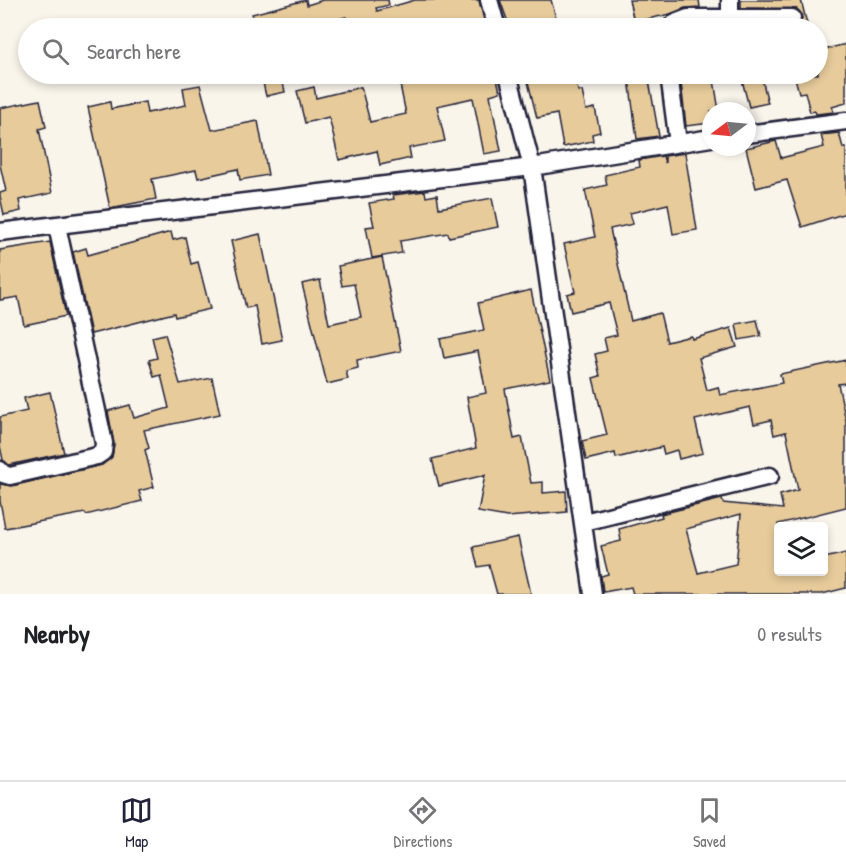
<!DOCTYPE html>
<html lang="en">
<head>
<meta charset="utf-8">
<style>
	:root { --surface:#fff; --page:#f2f2f2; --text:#202124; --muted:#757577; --line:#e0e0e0; --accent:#22223b }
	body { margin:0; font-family:"Patrick Hand",sans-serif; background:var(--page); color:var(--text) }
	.controls { position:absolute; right:18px; bottom:18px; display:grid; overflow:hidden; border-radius:6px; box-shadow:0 3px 9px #0003 }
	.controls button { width:54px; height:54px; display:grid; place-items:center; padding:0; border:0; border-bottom:2px solid var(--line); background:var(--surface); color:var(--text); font:30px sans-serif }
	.compass { position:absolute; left:702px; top:102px; width:54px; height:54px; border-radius:50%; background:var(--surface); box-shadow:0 3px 9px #0003; rotate:254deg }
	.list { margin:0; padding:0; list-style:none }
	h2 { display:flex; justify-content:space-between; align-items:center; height:78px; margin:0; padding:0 24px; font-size:26px }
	h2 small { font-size:20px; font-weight:400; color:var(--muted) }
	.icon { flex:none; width:33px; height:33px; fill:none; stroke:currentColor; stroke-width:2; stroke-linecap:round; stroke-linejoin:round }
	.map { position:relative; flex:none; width:846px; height:594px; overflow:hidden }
	.search { position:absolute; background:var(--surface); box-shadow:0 3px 9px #0003; left:18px; right:18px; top:18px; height:66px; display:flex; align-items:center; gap:15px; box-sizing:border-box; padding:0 21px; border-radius:33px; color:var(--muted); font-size:22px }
	.sheet { height:186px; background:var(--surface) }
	nav { display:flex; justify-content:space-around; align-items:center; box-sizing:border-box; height:84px; border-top:2px solid var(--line); background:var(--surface); font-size:16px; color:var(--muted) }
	nav a { display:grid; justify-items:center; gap:3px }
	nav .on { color:var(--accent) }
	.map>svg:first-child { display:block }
	.building { fill:#e7cb9b; stroke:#22223b; stroke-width:1.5; fill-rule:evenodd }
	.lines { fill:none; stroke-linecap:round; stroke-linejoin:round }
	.street-casing { stroke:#22223b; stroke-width:21 }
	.street { stroke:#fff; stroke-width:16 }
</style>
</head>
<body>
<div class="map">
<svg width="846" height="594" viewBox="0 0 846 594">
	<rect width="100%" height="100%" fill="#faf5eb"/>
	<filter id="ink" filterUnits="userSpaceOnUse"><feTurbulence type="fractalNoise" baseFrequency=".0167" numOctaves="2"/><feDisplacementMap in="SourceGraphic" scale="12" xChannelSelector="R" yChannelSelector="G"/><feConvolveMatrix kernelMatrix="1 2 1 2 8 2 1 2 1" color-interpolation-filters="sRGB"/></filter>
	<g filter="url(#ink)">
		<path class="building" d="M 306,0 L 307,5 L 323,0 L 388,0 L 389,5 L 376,8 L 377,11 L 415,0 L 479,0 L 485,24 L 469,28 L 349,28 L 346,17 L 306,28 L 255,28 L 252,14 Z
			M 500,0 L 551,0 L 559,28 L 542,28 L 541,24 L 524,28 L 510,28 Z
			M 629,0 L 699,0 L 700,7 L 685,8 L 670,14 L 634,22 Z
			M 741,0 L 801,0 L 808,28 L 792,28 L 798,27 L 802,19 L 801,13 L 797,9 L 741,8 Z
			M 846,44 L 846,103 L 832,107 L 834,112 L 816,114 L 815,111 L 810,112 L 805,92 L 799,93 L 794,74 L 818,74 L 818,51 Z
			M 261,74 L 281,74 L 285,92 L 266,96 Z
			M 407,74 L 436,74 L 438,82 L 479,74 L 496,74 L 500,92 L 490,95 L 501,151 L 484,154 L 473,98 L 437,106 L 445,141 L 409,148 L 411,158 L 380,165 L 377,151 L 339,160 L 329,117 L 305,123 L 297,91 L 314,87 L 316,98 L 361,87 L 370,122 L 406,114 L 398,75 Z
			M 526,74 L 575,74 L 578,91 L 582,91 L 586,110 L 595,108 L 600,132 L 592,134 L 593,141 L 563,147 L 557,114 L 537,118 Z
			M 680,74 L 713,74 L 719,111 L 711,111 L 711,123 L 686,126 Z
			M 648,75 L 659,136 L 637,139 L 629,79 Z
			M 761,75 L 768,103 L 749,107 L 742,80 Z
			M 200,85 L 212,130 L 258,121 L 268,175 L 240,180 L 238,169 L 198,178 L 196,170 L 152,179 L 156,199 L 110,208 L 88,107 L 110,102 L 111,109 L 145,102 L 147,113 L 186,105 L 183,88 Z
			M 40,100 L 46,127 L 39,129 L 52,193 L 19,200 L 21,211 L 4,215 L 0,196 L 0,193 L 6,191 L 0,165 L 0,108 Z
			M 839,133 L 843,148 L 846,147 L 846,213 L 802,227 L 787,180 L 756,188 L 746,148 L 776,141 L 781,158 L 824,147 L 821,135 Z
			M 685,153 L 697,230 L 673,234 L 668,204 L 630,213 L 633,224 L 610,229 L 631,321 L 660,313 L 667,342 L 691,336 L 692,339 L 731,328 L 737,347 L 699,358 L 707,390 L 718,387 L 720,395 L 782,383 L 780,374 L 846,360 L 846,383 L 838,384 L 846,421 L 846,507 L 778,524 L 778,572 L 824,572 L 824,558 L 846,553 L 846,588 L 822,594 L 633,594 L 631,587 L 603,592 L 601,576 L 608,574 L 601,546 L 621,541 L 619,529 L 662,517 L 661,514 L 722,499 L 723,503 L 783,509 L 780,495 L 798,490 L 786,432 L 774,435 L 771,420 L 754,424 L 750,407 L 695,420 L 703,453 L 679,459 L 677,450 L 664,454 L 662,447 L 616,458 L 615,453 L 586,460 L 582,441 L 607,435 L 593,378 L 600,376 L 595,354 L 607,351 L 604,338 L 617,335 L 609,303 L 571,312 L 567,294 L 575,292 L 564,244 L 595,237 L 585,190 L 607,185 L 605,175 L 640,167 L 639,160 L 663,156 L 665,163 L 665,156 ZM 741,514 L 736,564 L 698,573 L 686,529 Z
			M 425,191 L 426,197 L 437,195 L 439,208 L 492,198 L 498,227 L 449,237 L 448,233 L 400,241 L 402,253 L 372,258 L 366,227 L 374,226 L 369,203 L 394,199 L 393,195 Z
			M 171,232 L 173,240 L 185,237 L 191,264 L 198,262 L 210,309 L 175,317 L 174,313 L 91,334 L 73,252 L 86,248 L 88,255 Z
			M 260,234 L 282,340 L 262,344 L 255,306 L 246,308 L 231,241 Z
			M 50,242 L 66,316 L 24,325 L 18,297 L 0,300 L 0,250 Z
			M 382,257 L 401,351 L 357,360 L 358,368 L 346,371 L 348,379 L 327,384 L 302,284 L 320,280 L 329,324 L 361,317 L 354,284 L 342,286 L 338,266 Z
			M 531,290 L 550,380 L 505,389 L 514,439 L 522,437 L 531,483 L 543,482 L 543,493 L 566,491 L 567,512 L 507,517 L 478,512 L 485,475 L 439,486 L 432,459 L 476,448 L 467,397 L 486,393 L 478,351 L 444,358 L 440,339 L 484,330 L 478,303 Z
			M 757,320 L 761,336 L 739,340 L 736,324 Z
			M 165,334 L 180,384 L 212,378 L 220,414 L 144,430 L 149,448 L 145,450 L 154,487 L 139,491 L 142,501 L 86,515 L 85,513 L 5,528 L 0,501 L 0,484 L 12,486 L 102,465 L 112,457 L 114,444 L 108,411 L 130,405 L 134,418 L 169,408 L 161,375 L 154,377 L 149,360 L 157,358 L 152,337 Z
			M 50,392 L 64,453 L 9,465 L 3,460 L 0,446 L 0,417 L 27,411 L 24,398 Z
			M 518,537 L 531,594 L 497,594 L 489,565 L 478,567 L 473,547 Z"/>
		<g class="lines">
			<defs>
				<path id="street" d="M 489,0 L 497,28
					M 730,0 L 730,18
					M 670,28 L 675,23 L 688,18 L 792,18
					M 508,74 L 532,167 L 593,594
					M 669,74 L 678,143
					M 747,134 L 846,121
					M 0,232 L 532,167 L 711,138
					M 0,470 L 3,474 L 10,476 L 97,456 L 103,452 L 104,443 L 57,226
					M 584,522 L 770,476"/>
			</defs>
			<use href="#street" class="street-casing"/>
			<use href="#street" class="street"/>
		</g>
	</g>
</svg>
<div class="controls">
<button><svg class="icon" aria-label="layers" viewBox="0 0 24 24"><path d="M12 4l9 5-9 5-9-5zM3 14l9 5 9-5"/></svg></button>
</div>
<svg class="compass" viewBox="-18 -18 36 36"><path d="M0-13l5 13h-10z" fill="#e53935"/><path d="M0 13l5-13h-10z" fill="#757577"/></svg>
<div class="search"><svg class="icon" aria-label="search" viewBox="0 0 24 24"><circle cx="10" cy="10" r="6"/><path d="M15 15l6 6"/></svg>Search here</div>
</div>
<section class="sheet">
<h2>Nearby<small>0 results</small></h2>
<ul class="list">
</ul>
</section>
<nav>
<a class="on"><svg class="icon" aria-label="map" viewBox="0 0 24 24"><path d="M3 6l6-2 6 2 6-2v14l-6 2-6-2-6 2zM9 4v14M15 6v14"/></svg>Map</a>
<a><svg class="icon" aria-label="directions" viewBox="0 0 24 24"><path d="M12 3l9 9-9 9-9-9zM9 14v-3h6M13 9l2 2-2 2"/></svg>Directions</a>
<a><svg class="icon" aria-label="saved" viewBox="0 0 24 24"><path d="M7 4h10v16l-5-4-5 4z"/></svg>Saved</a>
</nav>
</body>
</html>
